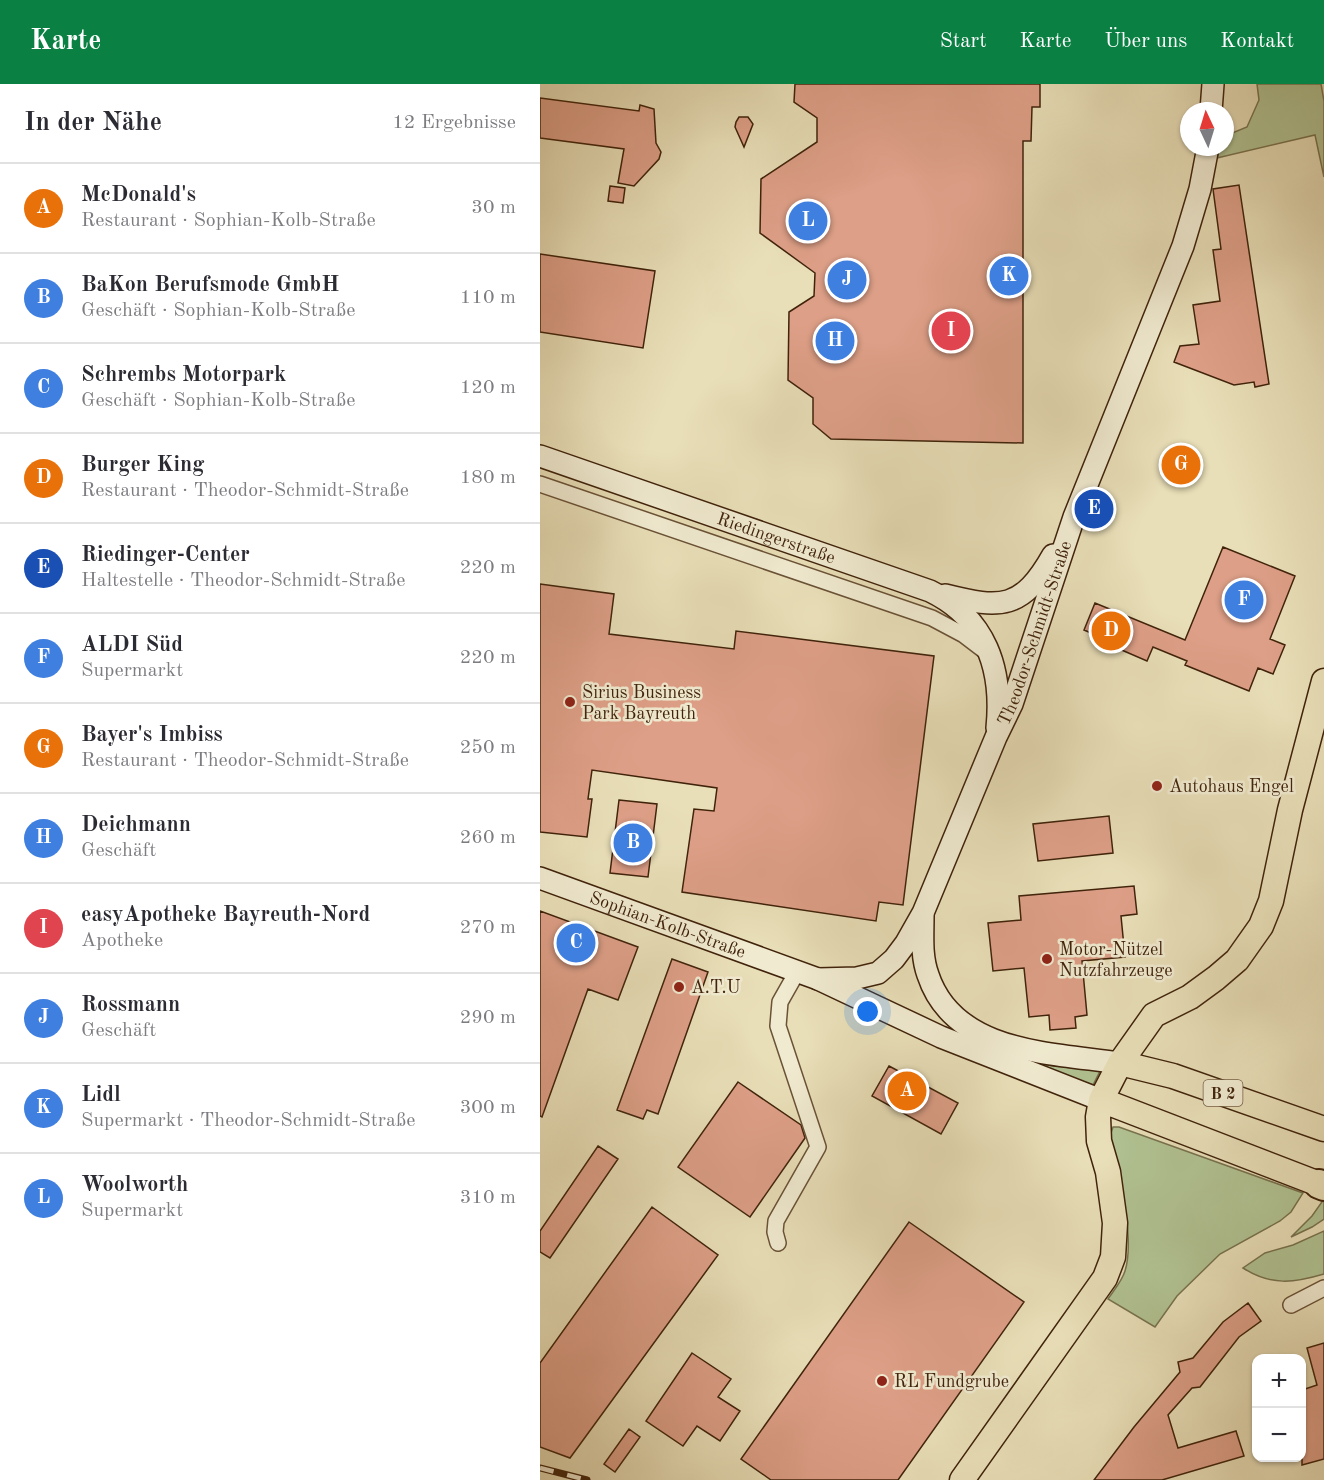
<!DOCTYPE html>
<html lang="de">
<head>
<meta charset="utf-8">
<style>
	:root { --surface:#fff; --page:#f2f2f3; --text:#2b2b33; --muted:#7c7c81; --line:#e1e1e2; --accent:#0b8043 }
	body { margin:0; font-family:"Old Standard TT",serif; background:var(--page); color:var(--text) }
	.controls { position:absolute; right:18px; bottom:18px; display:grid; overflow:hidden; border-radius:12px; box-shadow:0 2px 4px #0004 }
	.controls button { width:54px; height:54px; display:grid; place-items:center; padding:0; border:0; border-bottom:2px solid var(--line); background:var(--surface); color:var(--text); font:30px sans-serif }
	.compass { position:absolute; left:640px; top:18px; width:54px; height:54px; border-radius:50%; background:var(--surface); box-shadow:0 2px 4px #0004; rotate:356deg }
	.you { position:absolute; left:328px; top:928px; width:21px; height:21px; margin:-15px; border:4px solid #fff; border-radius:50%; background:#1a73e8; box-shadow:0 0 0 9px #1a73e833 }
	.badge { display:grid; place-items:center; width:39px; height:39px; border-radius:50%; background:var(--accent); color:#fff; font-size:20px; font-weight:700 }
	.pin { position:absolute; translate:-50% -50%; border:3px solid #fff; box-shadow:0 2px 6px #0006 }
	.list { margin:0; padding:0; list-style:none }
	h2 { display:flex; justify-content:space-between; align-items:center; height:78px; margin:0; padding:0 24px; font-size:26px }
	h2 small { font-size:20px; font-weight:400; color:var(--muted) }
	.list li { display:grid; grid-template-columns:39px 1fr auto; gap:18px; align-items:center; box-sizing:border-box; height:90px; padding:0 24px; border-top:2px solid var(--line) }
	.list b { display:block; font-size:22px; white-space:nowrap }
	.list p { margin:0; font-size:20px; white-space:nowrap; color:var(--muted) }
	.list em { font-size:20px; font-style:normal; color:var(--muted) }
	.map { position:relative; flex:none; width:784px; height:1396px; overflow:hidden }
	header { display:flex; align-items:center; gap:36px; box-sizing:border-box; height:84px; padding:0 30px; background:var(--accent); color:#fff }
	header strong { font-size:28px }
	nav { display:flex; gap:33px; margin-inline-start:auto; font-size:21px }
	main { display:flex }
	aside { flex:1; background:var(--surface) }
	.map>svg:first-child { display:block }
	.green { fill:#b1c292; stroke:#78724e; stroke-width:1.5 }
	.building { fill:#dd9f87; stroke:#40230b; stroke-width:1.5 }
	.lines { fill:none; stroke-linecap:round; stroke-linejoin:round }
	.street-casing { stroke:#6a5236; stroke-width:18 }
	.secondary-casing { stroke:#40230b; stroke-width:24 }
	.primary-casing { stroke:#40230b; stroke-width:27 }
	.highway-casing { stroke:#40230b; stroke-width:32 }
	.street { stroke:#f0ead0; stroke-width:15 }
	.secondary { stroke:#f0ead0; stroke-width:21 }
	.primary { stroke:#e8deb7; stroke-width:24 }
	.highway { stroke:#e8deb7; stroke-width:28 }
	.rail-casing { stroke:#40230b; stroke-width:7 }
	.rail { stroke:#f0ead0; stroke-width:4.5; stroke-dasharray:14; stroke-linecap:butt }
	.poi-dot { fill:#8f2418; stroke:#f0ead0; stroke-width:2 }
	.labels { text-anchor:middle; stroke-width:5; stroke-linejoin:round; paint-order:stroke }
	.shield { fill:#f0ead0; stroke:#755f46; stroke-width:1.5 }
	.shield-label { font-size:16px; font-weight:bold; fill:#40230b }
	.street-label { font-size:18px; fill:#40230b; stroke:#f0ead0 }
	.poi-label { font-size:18px; fill:#40230b; stroke:#f0ead0; text-anchor:start }
</style>
</head>
<body>
<header>
<strong>Karte</strong>
<nav><a>Start</a><a>Karte</a><a>Über uns</a><a>Kontakt</a></nav>
</header>
<main>
<aside>
<h2>In der Nähe<small>12 Ergebnisse</small></h2>
<ul class="list">
<li><span class="badge" style="background:#e8710a">A</span><div><b>McDonald's</b><p>Restaurant · Sophian-Kolb-Straße</p></div><em>30 m</em></li>
<li><span class="badge" style="background:#3f7fe0">B</span><div><b>BaKon Berufsmode GmbH</b><p>Geschäft · Sophian-Kolb-Straße</p></div><em>110 m</em></li>
<li><span class="badge" style="background:#3f7fe0">C</span><div><b>Schrembs Motorpark</b><p>Geschäft · Sophian-Kolb-Straße</p></div><em>120 m</em></li>
<li><span class="badge" style="background:#e8710a">D</span><div><b>Burger King</b><p>Restaurant · Theodor-Schmidt-Straße</p></div><em>180 m</em></li>
<li><span class="badge" style="background:#1a4fb4">E</span><div><b>Riedinger-Center</b><p>Haltestelle · Theodor-Schmidt-Straße</p></div><em>220 m</em></li>
<li><span class="badge" style="background:#3f7fe0">F</span><div><b>ALDI Süd</b><p>Supermarkt</p></div><em>220 m</em></li>
<li><span class="badge" style="background:#e8710a">G</span><div><b>Bayer's Imbiss</b><p>Restaurant · Theodor-Schmidt-Straße</p></div><em>250 m</em></li>
<li><span class="badge" style="background:#3f7fe0">H</span><div><b>Deichmann</b><p>Geschäft</p></div><em>260 m</em></li>
<li><span class="badge" style="background:#e0444e">I</span><div><b>easyApotheke Bayreuth-Nord</b><p>Apotheke</p></div><em>270 m</em></li>
<li><span class="badge" style="background:#3f7fe0">J</span><div><b>Rossmann</b><p>Geschäft</p></div><em>290 m</em></li>
<li><span class="badge" style="background:#3f7fe0">K</span><div><b>Lidl</b><p>Supermarkt · Theodor-Schmidt-Straße</p></div><em>300 m</em></li>
<li><span class="badge" style="background:#3f7fe0">L</span><div><b>Woolworth</b><p>Supermarkt</p></div><em>310 m</em></li>
</ul>
</aside>
<div class="map">
<svg width="784" height="1396" viewBox="0 0 784 1396">
	<rect width="100%" height="100%" fill="#e8deb7"/>
	<filter id="stains"><feTurbulence type="fractalNoise" baseFrequency=".00333" numOctaves="4"/><feColorMatrix values="0 0 0 0 .2 0 0 0 0 .09 0 0 0 0 .02 0 0 0 .5 -.17"/></filter>
	<radialGradient id="worn" r=".72"><stop offset=".6" stop-color="#630" stop-opacity="0"/><stop offset="1" stop-color="#630" stop-opacity=".3"/></radialGradient>
	<path class="green" d="M 717,0 L 781,0 L 784,17 L 784,93 L 775,51 L 677,74 L 679,63 L 685,63 L 685,52 L 707,43 L 719,16 Z
		M 489,979 L 560,987 L 553,1001 Z
		M 573,1043 L 579,1043 L 763,1109 L 751,1128 L 740,1137 L 680,1170 L 637,1212 L 615,1243 L 568,1215 C 574,1206 582,1197 585,1187 C 596,1152 577,1088 570,1052 Z
		M 784,1115 L 784,1135 L 772,1143 L 751,1153 L 772,1132 Z
		M 784,1147 L 784,1190 C 754,1199 731,1202 703,1184 L 725,1169 L 753,1161 Z"/>
	<path class="building" d="M 255,0 L 500,0 L 500,23 L 492,23 L 491,57 L 483,57 L 483,359 L 291,355 L 273,340 L 273,314 L 248,296 L 249,228 L 274,212 L 275,189 L 220,149 L 221,95 L 277,58 L 277,34 L 254,18 Z
		M 0,14 L 99,27 L 100,21 L 114,25 L 116,59 L 121,68 L 119,75 L 94,102 L 78,99 L 84,65 L 0,54 Z
		M 199,33 L 208,33 L 213,40 L 204,63 L 195,43 L 196,38 Z
		M 699,101 L 729,300 L 715,303 L 714,298 L 694,301 L 634,278 L 640,262 L 659,260 L 653,221 L 680,217 L 673,166 L 681,165 L 673,105 Z
		M 70,102 L 85,104 L 83,119 L 68,117 Z
		M 0,170 L 115,187 L 103,264 L 0,248 Z
		M 683,463 L 755,492 L 730,555 L 745,561 L 733,590 L 718,584 L 709,607 L 645,581 L 647,577 L 613,563 L 607,577 L 577,564 L 578,560 L 544,546 L 555,519 L 645,556 Z
		M 0,500 L 74,510 L 69,550 L 194,565 L 196,547 L 394,572 L 363,821 L 339,818 L 336,837 L 142,808 L 154,725 L 174,727 L 177,704 L 52,686 L 48,715 L 52,715 L 47,753 L 0,748 Z
		M 79,716 L 117,720 L 108,793 L 70,789 Z
		M 569,732 L 573,769 L 498,777 L 493,740 Z
		M 594,802 L 597,830 L 581,832 L 585,873 L 542,877 L 547,931 L 535,933 L 536,944 L 510,946 L 509,931 L 489,933 L 484,884 L 453,887 L 448,839 L 481,836 L 479,812 Z
		M 0,827 L 98,863 L 78,916 L 48,905 L 2,1033 L 0,1032 Z
		M 132,875 L 168,888 L 118,1030 L 107,1026 L 103,1035 L 77,1026 Z
		M 349,982 L 418,1019 L 401,1050 L 332,1012 Z
		M 198,998 L 261,1041 L 265,1054 L 210,1133 L 138,1083 Z
		M 58,1062 L 78,1075 L 10,1174 L 0,1168 L 0,1147 Z
		M 112,1123 L 178,1171 L 30,1374 L 0,1363 L 0,1279 Z
		M 369,1138 L 484,1218 L 358,1396 L 231,1396 L 201,1375 Z
		M 708,1219 L 721,1237 L 699,1253 L 660,1303 L 652,1304 L 628,1331 L 638,1364 L 696,1347 L 704,1372 L 622,1396 L 554,1396 L 594,1343 L 640,1288 L 638,1278 L 653,1274 L 683,1238 Z
		M 784,1259 L 784,1375 L 762,1381 L 762,1306 L 777,1301 L 767,1264 Z
		M 152,1269 L 191,1295 L 178,1313 L 200,1327 L 180,1357 L 157,1342 L 143,1362 L 106,1337 Z
		M 89,1345 L 100,1353 L 75,1388 L 64,1380 Z"/>
	<g class="lines">
		<defs>
			<path id="street" d="M 0,400 L 392,534 L 424,551 L 445,567
				M 238,1159 L 235,1148 L 236,1137 L 278,1063 L 238,942 L 240,918 L 257,888
				M 751,1221 L 784,1204"/>
			<g id="secondary">
				<path d="M 671,27 L 673,0"/>
				<path id="s1" d="M 0,372 L 390,507 C 446,534 463,585 457,644"/>
				<path d="M 405,511 C 461,525 482,526 513,471"/>
				<path id="s2" d="M 0,794 L 278,895 L 401,953 L 561,1016"/>
				<path d="M 383,832 C 383,852 381,872 388,891 C 414,970 513,969 580,979"/>
				<path id="s3" d="M 278,895 L 317,894 L 338,889 L 354,875 L 366,859 L 383,829 L 456,653 L 472,620 L 534,433 L 643,162 L 660,105 L 668,63"/>
			</g>
			<path id="primary" d="M 580,979 L 633,992 L 784,1045
				M 561,1016 L 779,1100
				M 422,1396 L 565,1194 L 573,1173 L 575,1139 L 568,1088 L 559,1057 L 558,1033 L 561,1016 L 580,979 L 614,931 L 650,913 L 676,894 L 697,876 L 721,842 L 731,817 L 750,726 L 784,597"/>
			<path id="highway" d="M 779,1100 L 784,1102"/>
		</defs>
		<use href="#street" class="street-casing"/>
		<use href="#secondary" class="secondary-casing"/>
		<use href="#primary" class="primary-casing"/>
		<use href="#highway" class="highway-casing"/>
		<use href="#street" class="street"/>
		<use href="#secondary" class="secondary"/>
		<use href="#primary" class="primary"/>
		<use href="#highway" class="highway"/>
		<defs>
			<path id="rail" d="M 0,1384 L 47,1396"/>
		</defs>
		<use href="#rail" class="rail-casing"/>
		<use href="#rail" class="rail"/>
	</g>
	<g class="poi-dot">
		<circle cx="30" cy="618" r="6"/>
		<circle cx="617" cy="702" r="6"/>
		<circle cx="507" cy="875" r="6"/>
		<circle cx="139" cy="903" r="6"/>
		<circle cx="342" cy="1297" r="6"/>
	</g>
	<g class="labels">
		<rect class="shield" x="663.5" y="996" width="39" height="26" rx="4.5"/>
		<g class="shield-label">
			<text x="683" y="1015">B 2</text>
		</g>
		<g class="street-label">
			<text dy="6" stroke="none"><textPath href="#s1" startOffset="250">Riedingerstraße</textPath></text>
			<text dy="6" stroke="none"><textPath href="#s3" startOffset="438">Theodor-Schmidt-Straße</textPath></text>
			<text dy="6" stroke="none"><textPath href="#s2" startOffset="136">Sophian-Kolb-Straße</textPath></text>
		</g>
		<g class="poi-label">
			<text x="42" y="614">Sirius Business<tspan x="42" dy="21">Park Bayreuth</tspan></text>
			<text x="629" y="708">Autohaus Engel</text>
			<text x="519" y="871">Motor-Nützel<tspan x="519" dy="21">Nutzfahrzeuge</tspan></text>
			<text x="151" y="909">A.T.U</text>
			<text x="354" y="1303">RL Fundgrube</text>
		</g>
	</g>
	<rect width="100%" height="100%" filter="url(#stains)"/>
	<rect width="100%" height="100%" fill="url(#worn)"/>
</svg>
<div class="controls">
<button>+</button>
<button>−</button>
</div>
<svg class="compass" viewBox="-18 -18 36 36"><path d="M0-13l5 13h-10z" fill="#e53935"/><path d="M0 13l5-13h-10z" fill="#7c7c81"/></svg>
<div class="you"></div>
<div class="pin badge" style="left:367px;top:1007px;background:#e8710a">A</div>
<div class="pin badge" style="left:93px;top:759px;background:#3f7fe0">B</div>
<div class="pin badge" style="left:36px;top:859px;background:#3f7fe0">C</div>
<div class="pin badge" style="left:571px;top:547px;background:#e8710a">D</div>
<div class="pin badge" style="left:554px;top:425px;background:#1a4fb4">E</div>
<div class="pin badge" style="left:704px;top:516px;background:#3f7fe0">F</div>
<div class="pin badge" style="left:641px;top:381px;background:#e8710a">G</div>
<div class="pin badge" style="left:295px;top:257px;background:#3f7fe0">H</div>
<div class="pin badge" style="left:411px;top:247px;background:#e0444e">I</div>
<div class="pin badge" style="left:307px;top:196px;background:#3f7fe0">J</div>
<div class="pin badge" style="left:469px;top:192px;background:#3f7fe0">K</div>
<div class="pin badge" style="left:268px;top:137px;background:#3f7fe0">L</div>
</div>
</main>
</body>
</html>
